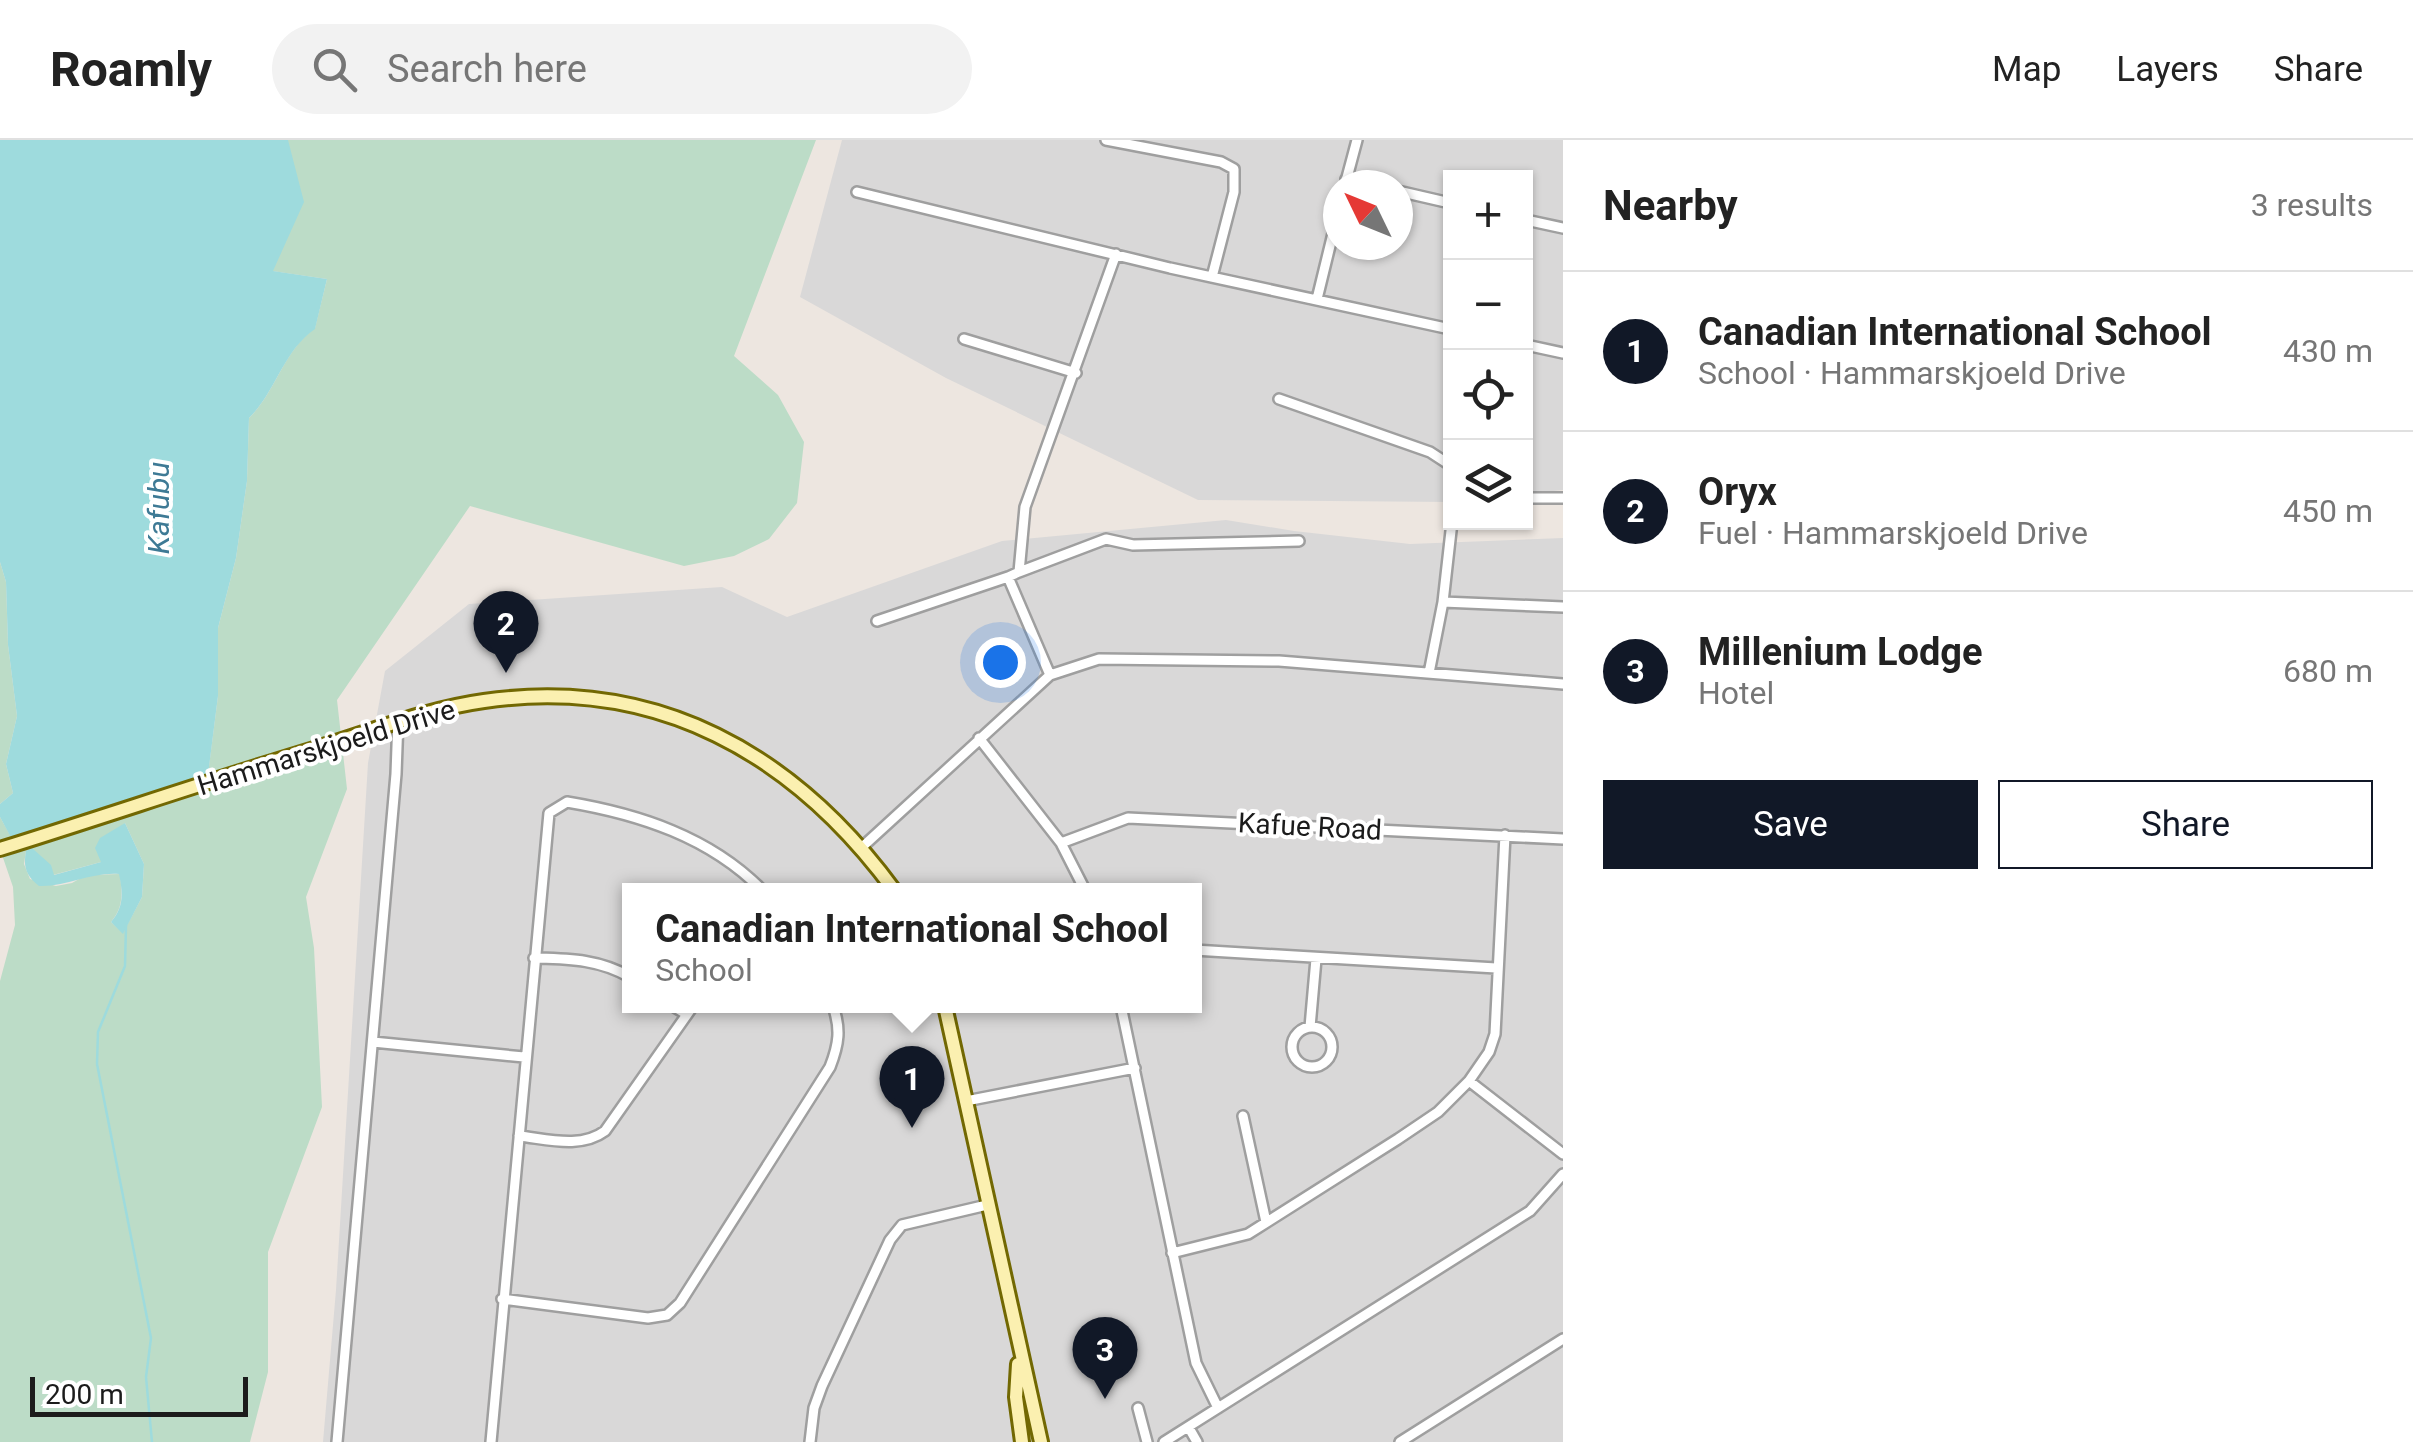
<!DOCTYPE html>
<html lang="en">
<head>
<meta charset="utf-8">
<style>
	:root { --surface:#fff; --page:#f2f2f2; --text:#222; --muted:#767676; --line:#e0e0e0; --accent:#111827 }
	body { margin:0; font-family:Roboto,sans-serif; background:var(--page); color:var(--text) }
	.controls { position:absolute; right:30px; top:30px; display:grid; overflow:hidden; border-radius:0px; box-shadow:0 2px 8px #0004 }
	.controls button { width:90px; height:90px; display:grid; place-items:center; padding:0; border:0; border-bottom:2px solid var(--line); background:var(--surface); color:var(--text); font:50px sans-serif }
	.compass { position:absolute; left:1323px; top:30px; width:90px; height:90px; border-radius:50%; background:var(--surface); box-shadow:0 2px 8px #0004; rotate:313deg }
	.scale { position:absolute; left:30px; bottom:25px; width:218px; box-sizing:border-box; padding-left:10px; border:5px solid #1b1b1b; border-top:0; font-size:28px; line-height:35px; white-space:nowrap; color:#1b1b1b; -webkit-text-stroke:8px #fff; paint-order:stroke }
	.you { position:absolute; left:1000px; top:522px; width:35px; height:35px; margin:-25px; border:8px solid #fff; border-radius:50%; background:#1a73e8; box-shadow:0 0 0 15px #1a73e833 }
	.badge { display:grid; place-items:center; width:65px; height:65px; border-radius:50%; background:var(--accent); color:#fff; font-size:32px; font-weight:700 }
	.pin { position:absolute; translate:-50% -82px; filter:drop-shadow(0 2px 5px #0008) }
	.pin::after { content:''; position:absolute; top:52px; width:35px; height:30px; background:inherit; clip-path:polygon(0 0,100% 0,50% 100%) }
	.popup { position:absolute; left:622px; top:743px; width:580px; height:130px; box-sizing:border-box; display:grid; place-content:center; border-radius:0px; background:var(--surface); filter:drop-shadow(0 2px 8px #0005); font-size:32px; white-space:nowrap; color:var(--muted) }
	.popup b { font-size:38px; color:var(--text) }
	.popup::after { content:''; position:absolute; left:50%; top:100%; margin-left:-20px; border:20px solid transparent; border-top-color:var(--surface) }
	.list { margin:0; padding:0; list-style:none }
	h2 { display:flex; justify-content:space-between; align-items:center; height:130px; margin:0; padding:0 40px; font-size:42px }
	h2 small { font-size:32px; font-weight:400; color:var(--muted) }
	.list li { display:grid; grid-template-columns:65px 1fr auto; gap:30px; align-items:center; box-sizing:border-box; height:160px; padding:0 40px; border-top:2px solid var(--line) }
	.list b { display:block; font-size:38px; white-space:nowrap }
	.list p { margin:0; font-size:32px; white-space:nowrap; color:var(--muted) }
	.list em { font-size:32px; font-style:normal; color:var(--muted) }
	.actions { display:flex; gap:20px; padding:30px 40px }
	.actions a { flex:1; padding:22px 0; border:2px solid var(--accent); border-radius:0px; text-align:center; font-size:35px; color:var(--accent) }
	.actions .main { background:var(--accent); color:#fff }
	.icon { flex:none; width:55px; height:55px; fill:none; stroke:currentColor; stroke-width:2; stroke-linecap:round; stroke-linejoin:round }
	.map { position:relative; flex:none; width:1563px; height:1302px; overflow:hidden }
	header { display:flex; align-items:center; gap:60px; box-sizing:border-box; height:140px; padding:0 50px; background:var(--surface); border-bottom:2px solid var(--line) }
	header strong { font-size:48px }
	nav { display:flex; gap:55px; margin-inline-start:auto; font-size:35px }
	.search { width:700px; height:90px; background:var(--page); display:flex; align-items:center; gap:25px; box-sizing:border-box; padding:0 35px; border-radius:55px; color:var(--muted); font-size:38px }
	main { display:flex }
	aside { flex:1; background:var(--surface) }
	.map>svg:first-child { display:block }
	.residential { fill:#d9d8d8; fill-rule:evenodd }
	.wetland { fill:#bcdcc7; fill-rule:evenodd }
	.water { fill:#9edbdd }
	.lines { fill:none; stroke-linecap:round; stroke-linejoin:round }
	.stream { stroke:#9edbdd; stroke-width:2.5 }
	.minor-casing { stroke:#9f9f9f; stroke-width:14 }
	.secondary-casing { stroke:#726802; stroke-width:18 }
	.minor { stroke:#fff; stroke-width:9 }
	.secondary { stroke:#fbf0b0; stroke-width:12 }
	.labels { text-anchor:middle; stroke-width:8; stroke-linejoin:round; paint-order:stroke }
	.street-label { font-size:28px; fill:#1b1b1b; stroke:#fff }
	.water-label { font-size:30px; font-style:italic; fill:#3e7a95; stroke:#fff }
</style>
</head>
<body>
<header>
<strong>Roamly</strong>
<div class="search"><svg class="icon" aria-label="search" viewBox="0 0 24 24"><circle cx="10" cy="10" r="6"/><path d="M15 15l6 6"/></svg>Search here</div>
<nav><a>Map</a><a>Layers</a><a>Share</a></nav>
</header>
<main>
<div class="map">
<svg width="1563" height="1302" viewBox="0 0 1563 1302">
	<rect width="100%" height="100%" fill="#ede6e0"/>
	<path class="residential" d="M 842,0 L 1563,0 L 1563,350 L 1526,354 L 1526,38 L 1450,38 L 1450,362 L 1198,360 L 946,238 L 800,157 ZM 1338,45 L 1398,45 L 1398,105 L 1338,105 Z
		M 1226,380 L 1294,391 L 1410,404 L 1563,398 L 1563,1302 L 323,1302 L 336,1150 L 368,623 L 385,531 L 469,464 L 722,447 L 787,477 L 1002,401 ZM 630,750 L 1194,750 L 1194,866 L 630,866 Z"/>
	<path class="wetland" d="M 288,0 L 816,0 L 734,216 L 778,255 L 804,302 L 797,363 L 769,399 L 734,416 L 684,426 L 470,366 L 337,560 L 347,649 L 306,757 L 314,808 L 322,967 L 268,1112 L 268,1232 L 250,1302 L 0,1302 L 0,841 L 15,785 L 13,747 L 0,709 L 0,677 L 15,704 L 207,642 L 218,556 L 218,488 L 236,418 L 247,341 L 249,278 C 276,252 283,211 315,188 L 327,139 L 272,131 L 303,62 L 286,4 ZM 125,683 L 144,724 L 142,757 L 123,793 L 111,782 C 124,767 122,753 120,734 L 86,735 L 72,743 L 56,746 L 30,739 L 24,724 L 26,711 L 53,735 L 101,722 Z
		M 0,422 L 6,442 L 8,505 L 17,576 L 6,624 L 13,653 L 0,664 Z"/>
	<path class="water" d="M 0,0 L 288,0 L 304,62 L 273,131 L 327,139 L 315,189 C 283,211 276,252 249,278 L 247,341 L 236,418 L 218,488 L 218,556 L 207,643 L 15,705 L 0,677 L 0,664 L 13,653 L 6,624 L 17,576 L 8,505 L 6,442 L 0,422 Z
		M 125,683 L 144,724 L 142,757 L 123,794 L 111,782 C 124,767 123,753 119,734 C 90,732 68,747 39,746 C 26,736 23,727 26,711 L 32,708 L 51,725 L 54,735 L 101,722 L 95,708 L 100,698 Z"/>
	<g class="lines">
		<path class="stream" d="M 126,786 L 125,826 L 98,892 L 97,924 L 151,1198 L 146,1237 L 152,1302"/>
		<defs>
			<path id="minor" d="M 1106,0 L 1221,22 L 1234,29 L 1234,52 L 1212,137
				M 1346,39 L 1371,45
				M 1345,45 L 1357,0
				M 1398,51 L 1450,63
				M 857,52 L 1170,128 L 1450,189
				M 1526,80 L 1563,88
				M 1317,159 L 1338,73
				M 964,199 L 1076,233
				M 1526,205 L 1563,213
				M 1279,259 L 1430,312 L 1450,325
				M 1526,358 L 1563,358
				M 1019,432 L 1106,399 L 1133,405 L 1299,401
				M 1008,437 L 1019,432 L 1025,367 L 1116,114
				M 1443,462 L 1452,382
				M 877,481 L 1008,437 L 1050,535
				M 1429,533 L 1443,462 L 1563,467
				M 979,598 L 1061,703 L 1085,750
				M 1061,703 L 1128,678 L 1563,699
				M 860,709 L 1050,535 L 1099,519 L 1279,521 L 1563,544
				M 1194,810 L 1496,828
				M 534,818 C 570,819 598,819 630,837
				M 673,866 L 686,874
				M 1121,866 L 1196,1223 L 1218,1268
				M 1310,887 L 1316,819
				M1292 907a20 20 0 1 1 40 0a20 20 0 1 1-40 0Z
				M 373,902 L 524,917
				M 1469,941 L 1563,1014
				M 966,961 L 1135,928
				M 1243,976 L 1266,1082
				M 519,996 C 547,999 581,1009 605,991 L 693,866
				M 1172,1113 L 1248,1094 L 1398,999 L 1438,972 L 1469,941 L 1489,912 L 1495,894 L 1505,695
				M 502,1159 L 648,1178 L 667,1175 L 680,1163 L 830,927 C 839,904 841,889 833,866
				M 1138,1268 L 1147,1302
				M 1189,1288 L 1197,1302
				M 337,1302 L 396,634 L 398,579
				M 491,1302 L 549,673 L 567,662 C 639,674 710,697 762,750
				M 810,1302 L 814,1268 L 822,1246 L 890,1100 L 902,1085 L 987,1065
				M 1164,1302 L 1530,1071 L 1563,1034
				M 1400,1302 L 1563,1199"/>
			<path id="secondary" d="M 0,709 C 106,676 211,640 317,608 C 373,591 426,569 484,561 C 657,536 794,614 894,750
				M 945,866 L 1041,1302
				M 1018,1224 L 1016,1257 L 1022,1302"/>
		</defs>
		<use href="#minor" class="minor-casing"/>
		<use href="#secondary" class="secondary-casing"/>
		<use href="#minor" class="minor"/>
		<use href="#secondary" class="secondary"/>
	</g>
	<g class="labels">
		<g class="street-label">
			<text transform="translate(326 607) rotate(-17)" y="10">Hammarskjoeld Drive</text>
			<text transform="translate(1310 686) rotate(3)" y="10">Kafue Road</text>
		</g>
		<g class="water-label">
			<text transform="translate(159 368) rotate(-90)" y="10">Kafubu</text>
		</g>
	</g>
</svg>
<div class="controls">
<button>+</button>
<button>−</button>
<button><svg class="icon" aria-label="locate" viewBox="0 0 24 24"><circle cx="12" cy="12" r="6"/><path d="M12 2v4M12 18v4M2 12h4M18 12h4"/></svg></button>
<button><svg class="icon" aria-label="layers" viewBox="0 0 24 24"><path d="M12 4l9 5-9 5-9-5zM3 14l9 5 9-5"/></svg></button>
</div>
<svg class="compass" viewBox="-18 -18 36 36"><path d="M0-13l5 13h-10z" fill="#e53935"/><path d="M0 13l5-13h-10z" fill="#767676"/></svg>
<div class="scale">200 m</div>
<div class="you"></div>
<div class="pin badge" style="left:912px;top:988px">1</div>
<div class="popup"><b>Canadian International School</b>School</div>
<div class="pin badge" style="left:506px;top:533px">2</div>
<div class="pin badge" style="left:1105px;top:1259px">3</div>
</div>
<aside>
<h2>Nearby<small>3 results</small></h2>
<ul class="list">
<li><span class="badge">1</span><div><b>Canadian International School</b><p>School · Hammarskjoeld Drive</p></div><em>430 m</em></li>
<li><span class="badge">2</span><div><b>Oryx</b><p>Fuel · Hammarskjoeld Drive</p></div><em>450 m</em></li>
<li><span class="badge">3</span><div><b>Millenium Lodge</b><p>Hotel</p></div><em>680 m</em></li>
</ul>
<div class="actions"><a class="main">Save</a><a>Share</a></div>
</aside>
</main>
</body>
</html>
